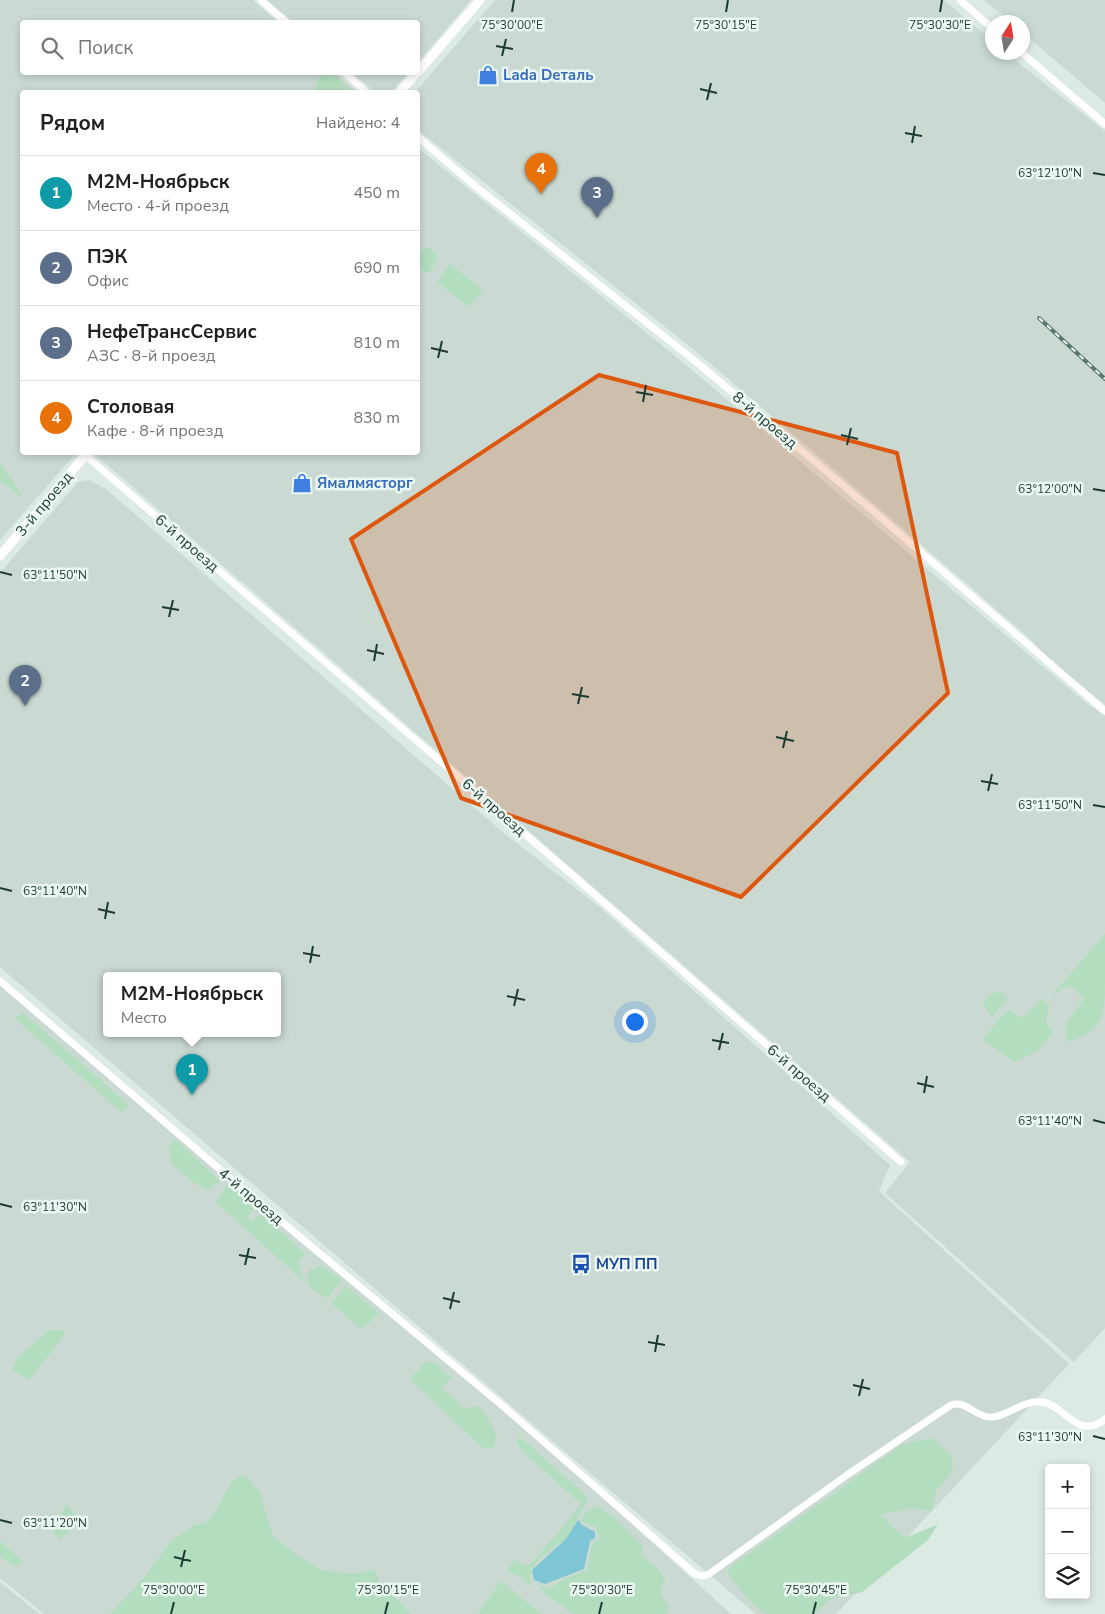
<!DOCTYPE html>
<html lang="ru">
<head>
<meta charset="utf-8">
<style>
	:root { --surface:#fff; --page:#f2f2f2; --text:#202124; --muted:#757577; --line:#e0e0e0; --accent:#7c3aed }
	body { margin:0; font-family:"Nunito Sans",sans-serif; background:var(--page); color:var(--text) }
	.controls { position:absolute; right:15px; bottom:15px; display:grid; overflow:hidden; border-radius:5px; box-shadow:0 2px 8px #0003 }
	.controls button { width:45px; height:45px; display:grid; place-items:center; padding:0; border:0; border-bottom:1px solid var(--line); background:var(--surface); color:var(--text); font:25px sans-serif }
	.compass { position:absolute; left:985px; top:15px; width:45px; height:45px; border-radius:50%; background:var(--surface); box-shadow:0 2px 8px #0003; rotate:12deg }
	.you { position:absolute; left:634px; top:1021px; width:18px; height:18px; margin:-12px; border:4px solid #fff; border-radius:50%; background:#1a73e8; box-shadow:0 0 0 8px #1a73e833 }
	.badge { display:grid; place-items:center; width:32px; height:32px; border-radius:50%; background:var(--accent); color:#fff; font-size:16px; font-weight:700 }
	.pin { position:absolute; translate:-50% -41px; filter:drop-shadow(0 1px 2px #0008) }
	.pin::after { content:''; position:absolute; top:26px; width:18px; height:15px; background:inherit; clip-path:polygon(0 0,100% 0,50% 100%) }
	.popup { position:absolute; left:103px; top:972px; width:178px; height:65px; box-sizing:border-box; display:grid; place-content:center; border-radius:5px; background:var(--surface); filter:drop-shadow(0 1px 4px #0005); font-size:16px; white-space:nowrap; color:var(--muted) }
	.popup b { font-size:19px; color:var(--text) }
	.popup::after { content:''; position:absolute; left:50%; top:100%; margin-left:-10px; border:10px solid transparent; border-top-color:var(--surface) }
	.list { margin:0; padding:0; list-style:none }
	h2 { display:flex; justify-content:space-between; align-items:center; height:65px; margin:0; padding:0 20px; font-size:21px }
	h2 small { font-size:16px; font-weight:400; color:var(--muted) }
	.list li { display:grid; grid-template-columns:32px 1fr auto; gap:15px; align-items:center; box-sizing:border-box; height:75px; padding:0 20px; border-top:1px solid var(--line) }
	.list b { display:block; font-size:19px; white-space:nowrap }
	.list p { margin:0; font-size:16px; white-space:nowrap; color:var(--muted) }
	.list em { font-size:16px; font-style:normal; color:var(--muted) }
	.icon { flex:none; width:28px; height:28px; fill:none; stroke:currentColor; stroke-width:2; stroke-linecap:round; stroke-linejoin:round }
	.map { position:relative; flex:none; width:1105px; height:1614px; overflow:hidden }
	.search { position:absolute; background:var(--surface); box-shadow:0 2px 8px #0003; left:20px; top:20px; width:400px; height:55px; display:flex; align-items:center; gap:12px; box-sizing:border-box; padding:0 18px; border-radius:5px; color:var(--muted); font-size:19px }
	.panel { position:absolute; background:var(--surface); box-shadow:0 2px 8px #0003; left:20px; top:90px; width:400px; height:365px; border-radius:5px }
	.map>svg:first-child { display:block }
	.built { fill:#cadad3; fill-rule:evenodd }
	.green { fill:#b2debf }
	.water { fill:#7ec5d5 }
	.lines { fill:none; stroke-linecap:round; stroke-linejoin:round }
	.minor { stroke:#fff; stroke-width:7 }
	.tertiary { stroke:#fff; stroke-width:9 }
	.rail-casing { stroke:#57776f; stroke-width:4 }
	.rail { stroke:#edf7f2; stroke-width:2; stroke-dasharray:5.5; stroke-linecap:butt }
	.marked { fill:#de570e; fill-opacity:0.2; stroke:#de570e; stroke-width:4; stroke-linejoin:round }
	.ticks { fill:none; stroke:#1d3a33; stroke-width:2 }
	.labels { text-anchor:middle; stroke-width:5; stroke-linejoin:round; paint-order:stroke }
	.shop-label { font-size:15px; font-weight:bold; fill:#366cbe; stroke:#edf7f2; text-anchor:start }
	.street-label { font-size:15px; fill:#1d3a33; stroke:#edf7f2 }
	.transit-label { font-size:15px; font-weight:bold; fill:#164399; stroke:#edf7f2; text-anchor:start }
	.ticks-label { font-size:12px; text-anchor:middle; fill:#1d3a33; stroke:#edf7f2; stroke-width:5; stroke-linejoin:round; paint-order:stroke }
</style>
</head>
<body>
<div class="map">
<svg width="1105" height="1614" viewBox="0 0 1105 1614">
	<rect width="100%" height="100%" fill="#dceae4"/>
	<path class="built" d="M 0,0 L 253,0 L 278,22 L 22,22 L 22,72 L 335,73 L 357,92 L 22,92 L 22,452 L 76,453 L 0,540 Z
		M 266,0 L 471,0 L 418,62 L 418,22 L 293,22 Z
		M 495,0 L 944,0 L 992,41 L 992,52 L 1006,53 L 1105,131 L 1105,705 L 1046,656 L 1028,637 L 835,470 L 693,349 L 418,130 L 418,92 L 415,92 Z
		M 984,0 L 1105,0 L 1105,103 L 1023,33 L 1022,22 L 1011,22 Z
		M 352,73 L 408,73 L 391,92 L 376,92 Z
		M 418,148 L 685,364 L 1085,702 L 1105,716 L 1105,1328 L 1074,1362 L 885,1193 L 910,1162 L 97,456 L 100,452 L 418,452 Z
		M 89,480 L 106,489 L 506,835 L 596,904 L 890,1165 L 879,1191 L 1069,1364 L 836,1614 L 756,1614 L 537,1428 L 0,967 L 0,573 L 78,482 ZM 107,976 L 277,976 L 277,1034 L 107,1034 Z
		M 0,984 L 516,1419 L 731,1614 L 44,1614 L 0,1578 Z
		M 0,1582 L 28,1605 L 40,1614 L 0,1614 Z"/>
	<path class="green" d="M 327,74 L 335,76 L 353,92 L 315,92 L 319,77 Z
		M 425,248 L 431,248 L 438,257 L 431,271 L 426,273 L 418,266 L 418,260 Z
		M 450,264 L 480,288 L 483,292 L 480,293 L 469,307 L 437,282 Z
		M 0,463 L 18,488 L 22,498 L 0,480 Z
		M 1105,934 C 1105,950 1105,966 1105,982 C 1105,1016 1103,1030 1067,1042 L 1066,1024 L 1084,999 L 1070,985 L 1052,995 Z
		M 997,992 L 1002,993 L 1008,998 L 992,1017 L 983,1005 L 988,996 Z
		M 1041,999 L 1050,1006 C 1045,1019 1045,1021 1053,1032 C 1041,1050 1033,1054 1014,1062 L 983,1040 L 1002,1015 L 1009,1010 L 1023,1018 Z
		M 22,1012 L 129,1105 L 122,1113 L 14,1018 Z
		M 173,1140 L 178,1142 L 220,1181 L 207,1190 C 193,1184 183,1173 171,1163 L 171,1154 L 168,1150 Z
		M 226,1186 L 242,1193 L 254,1209 L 248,1217 L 250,1222 L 261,1214 L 306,1254 L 298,1262 L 306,1283 L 212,1199 L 219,1199 Z
		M 321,1265 L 342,1280 L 327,1298 C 314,1292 301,1284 310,1269 L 313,1270 Z
		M 346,1286 L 379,1313 L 361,1330 L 331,1303 Z
		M 49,1330 L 64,1330 L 64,1336 L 29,1380 L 12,1370 L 17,1358 Z
		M 426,1361 L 436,1363 L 445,1373 L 452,1377 L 442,1388 L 464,1408 L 479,1406 C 488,1421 504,1434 491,1449 L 481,1447 L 477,1443 L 410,1379 Z
		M 520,1437 L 588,1497 C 586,1504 570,1534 566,1539 C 564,1541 560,1543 557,1545 C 541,1557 526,1566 531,1587 L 521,1577 L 507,1571 L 514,1560 L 527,1567 L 557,1534 L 581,1504 L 522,1451 L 516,1440 Z
		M 932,1438 L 951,1455 L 953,1471 L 936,1491 L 932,1511 L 910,1508 L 880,1515 L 905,1538 L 938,1524 L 928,1540 L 862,1592 L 828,1600 L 815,1614 C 805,1614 775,1614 767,1614 C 753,1608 734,1583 727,1570 L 733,1565 L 903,1444 Z
		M 243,1475 L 250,1480 L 260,1493 L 273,1536 L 294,1553 L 321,1570 L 353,1574 L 374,1570 L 380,1582 L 411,1614 L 110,1614 L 143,1579 L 172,1540 L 194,1526 L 207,1522 L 215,1512 L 232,1481 Z
		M 66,1504 L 80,1518 L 60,1540 L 52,1532 Z
		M 598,1506 L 613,1516 L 643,1546 L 641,1555 L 655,1566 L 665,1578 L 660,1593 L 668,1606 L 669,1604 L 667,1614 L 574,1614 L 547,1596 L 537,1584 L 549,1589 L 564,1579 L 587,1570 L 593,1542 L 600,1539 L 596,1527 L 580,1521 L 587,1511 Z
		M 0,1541 L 22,1561 L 16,1567 L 0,1557 Z
		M 501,1581 L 535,1609 L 543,1614 L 478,1614 Z"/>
	<path class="water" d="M 578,1520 L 582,1525 L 595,1532 L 595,1538 L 590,1541 L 584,1569 L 545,1584 L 534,1580 L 532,1570 L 566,1539 Z"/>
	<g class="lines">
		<path class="minor" d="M 261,0 L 286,22
			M 960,0 L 992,28
			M 1021,52 L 1105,124
			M 344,72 L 366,92
			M 418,137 L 475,186 L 700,365 L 871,509 L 1105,711
			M 85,455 L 569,872 L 901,1162
			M 0,981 L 252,1197 L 505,1408 L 695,1574 L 703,1576 L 709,1574 L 847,1475 L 951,1405 C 967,1400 975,1417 990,1417 C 1005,1418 1022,1400 1041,1402 C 1065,1404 1077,1442 1105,1419"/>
		<path class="tertiary" d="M 418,72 L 480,0
			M 400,92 L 417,72
			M 0,556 L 88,452"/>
		<defs>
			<path id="rail" d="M 1039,318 L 1105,379"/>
		</defs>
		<use href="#rail" class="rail-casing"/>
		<use href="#rail" class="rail"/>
	</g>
	<path class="marked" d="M 599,375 L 897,453 L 948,693 L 741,897 L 461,798 L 351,539 Z"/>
	<path class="ticks" d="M 512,12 L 514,0M 726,12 L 728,0M 940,12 L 942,0M 496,46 L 513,49M 502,56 L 506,39M 700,89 L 717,93M 707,100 L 711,83M 905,133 L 922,136M 912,143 L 915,126M 1093,173 L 1105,175M 431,348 L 448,352M 438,358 L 442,341M 636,392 L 653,395M 643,402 L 646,385M 841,435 L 858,439M 847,445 L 851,428M 1093,489 L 1105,491M 0,572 L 12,575M 162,607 L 179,610M 169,617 L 173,600M 367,650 L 384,654M 374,661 L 377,644M 572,694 L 589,697M 578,704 L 582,687M 776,737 L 794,741M 783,748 L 787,731M 981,781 L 998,784M 988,791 L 992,774M 1093,805 L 1105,807M 0,888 L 12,891M 98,909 L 115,913M 105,919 L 108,902M 303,953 L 320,956M 310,963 L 313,946M 507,996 L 525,1000M 514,1006 L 518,989M 712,1040 L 729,1043M 719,1050 L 723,1033M 917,1083 L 934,1087M 924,1093 L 927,1076M 1093,1120 L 1105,1123M 0,1204 L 12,1207M 239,1255 L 256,1258M 245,1265 L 249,1248M 443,1298 L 460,1302M 450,1309 L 454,1292M 648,1342 L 665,1345M 655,1352 L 658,1335M 853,1385 L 870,1389M 859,1396 L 863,1379M 1093,1436 L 1105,1439M 0,1520 L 12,1523M 174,1557 L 191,1561M 181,1567 L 185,1550M 171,1614 L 174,1602M 385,1614 L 388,1602M 599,1614 L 602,1602M 813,1614 L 816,1602"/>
	<defs>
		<symbol id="shop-bare" viewBox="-9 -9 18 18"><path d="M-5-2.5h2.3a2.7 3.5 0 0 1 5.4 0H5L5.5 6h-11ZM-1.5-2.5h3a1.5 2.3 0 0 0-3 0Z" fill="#3f7fe0" stroke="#edf7f2" stroke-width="2.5" paint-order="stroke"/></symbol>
		<symbol id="bus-bare" viewBox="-9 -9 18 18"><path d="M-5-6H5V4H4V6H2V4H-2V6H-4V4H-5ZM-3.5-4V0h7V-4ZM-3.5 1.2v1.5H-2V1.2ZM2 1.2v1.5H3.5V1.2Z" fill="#1a4fb4" stroke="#edf7f2" stroke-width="2.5" paint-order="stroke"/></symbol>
	</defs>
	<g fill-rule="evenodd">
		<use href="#shop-bare" x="474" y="61" width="28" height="28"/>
		<use href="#shop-bare" x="288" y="469" width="28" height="28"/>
		<use href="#bus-bare" x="567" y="1250" width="28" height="28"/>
	</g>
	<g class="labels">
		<g class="shop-label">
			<text x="503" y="80">Lada Dеталь</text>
			<text x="317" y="488">Ямалмясторг</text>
		</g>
		<g class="street-label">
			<text transform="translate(765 420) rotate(40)" y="5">8-й проезд</text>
			<text transform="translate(44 504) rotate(-50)" y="5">3-й проезд</text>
			<text transform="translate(187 543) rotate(41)" y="5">6-й проезд</text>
			<text transform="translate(494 807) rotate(41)" y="5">6-й проезд</text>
			<text transform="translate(799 1073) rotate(41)" y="5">6-й проезд</text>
			<text transform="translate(251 1196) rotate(40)" y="5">4-й проезд</text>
		</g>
		<g class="transit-label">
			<text x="596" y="1269">МУП ПП</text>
		</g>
	</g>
	<g class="ticks-label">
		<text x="512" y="29">75°30'00"E</text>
		<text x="726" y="29">75°30'15"E</text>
		<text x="940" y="29">75°30'30"E</text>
		<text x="1050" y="177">63°12'10"N</text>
		<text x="1050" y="493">63°12'00"N</text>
		<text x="55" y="579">63°11'50"N</text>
		<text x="1050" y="809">63°11'50"N</text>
		<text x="55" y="895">63°11'40"N</text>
		<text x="1050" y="1125">63°11'40"N</text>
		<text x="55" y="1211">63°11'30"N</text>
		<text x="1050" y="1441">63°11'30"N</text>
		<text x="55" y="1527">63°11'20"N</text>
		<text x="174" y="1594">75°30'00"E</text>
		<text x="388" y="1594">75°30'15"E</text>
		<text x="602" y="1594">75°30'30"E</text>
		<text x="816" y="1594">75°30'45"E</text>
	</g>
</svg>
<div class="controls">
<button>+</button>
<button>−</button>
<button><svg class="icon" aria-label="layers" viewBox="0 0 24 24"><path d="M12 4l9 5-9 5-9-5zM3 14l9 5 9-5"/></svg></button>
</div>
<svg class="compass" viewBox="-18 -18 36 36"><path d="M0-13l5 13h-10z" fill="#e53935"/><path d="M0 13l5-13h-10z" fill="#757577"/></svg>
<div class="you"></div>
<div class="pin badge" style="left:192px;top:1095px;background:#0f9aa8">1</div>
<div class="popup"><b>М2М-Ноябрьск</b>Место</div>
<div class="pin badge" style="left:25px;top:706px;background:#5c6f8a">2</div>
<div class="pin badge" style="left:597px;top:218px;background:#5c6f8a">3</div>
<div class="pin badge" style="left:541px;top:194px;background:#e8710a">4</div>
<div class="search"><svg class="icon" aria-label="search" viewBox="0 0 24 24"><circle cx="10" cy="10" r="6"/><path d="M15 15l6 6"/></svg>Поиск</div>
<section class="panel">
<h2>Рядом<small>Найдено: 4</small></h2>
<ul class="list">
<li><span class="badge" style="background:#0f9aa8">1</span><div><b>М2М-Ноябрьск</b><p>Место · 4-й проезд</p></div><em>450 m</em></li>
<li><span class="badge" style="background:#5c6f8a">2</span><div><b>ПЭК</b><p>Офис</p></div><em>690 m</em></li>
<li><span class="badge" style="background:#5c6f8a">3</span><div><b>НефеТрансСервис</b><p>АЗС · 8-й проезд</p></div><em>810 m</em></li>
<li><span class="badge" style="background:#e8710a">4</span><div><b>Столовая</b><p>Кафе · 8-й проезд</p></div><em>830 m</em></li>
</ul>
</section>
</div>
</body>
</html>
